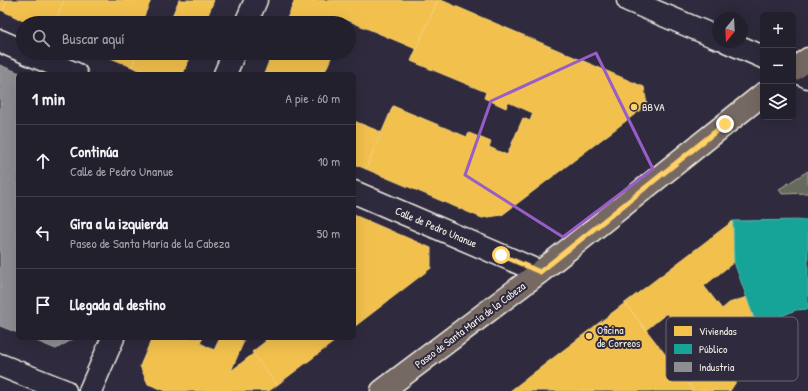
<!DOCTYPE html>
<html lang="es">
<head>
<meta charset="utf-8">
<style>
	:root { --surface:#23202e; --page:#2b2836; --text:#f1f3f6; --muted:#a3a3aa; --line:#403e4a }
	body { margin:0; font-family:"Patrick Hand",sans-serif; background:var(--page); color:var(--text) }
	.controls { position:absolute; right:12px; top:12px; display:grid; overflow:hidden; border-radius:6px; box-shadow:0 4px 16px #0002 }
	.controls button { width:36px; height:36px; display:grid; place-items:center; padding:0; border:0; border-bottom:1px solid var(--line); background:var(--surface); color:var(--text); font:20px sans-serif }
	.compass { position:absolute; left:712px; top:12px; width:36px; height:36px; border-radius:50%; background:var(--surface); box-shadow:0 4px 16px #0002; rotate:198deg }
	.stop { position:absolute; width:12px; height:12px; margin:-9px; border:3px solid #ffd166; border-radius:50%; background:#fff }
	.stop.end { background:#ffd166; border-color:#fff; box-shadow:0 1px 4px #0008 }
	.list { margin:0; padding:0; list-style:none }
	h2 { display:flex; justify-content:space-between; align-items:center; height:52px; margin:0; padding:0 16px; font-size:17px }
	h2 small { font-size:13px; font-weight:400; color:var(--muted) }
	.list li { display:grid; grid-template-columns:26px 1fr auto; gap:12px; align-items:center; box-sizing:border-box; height:72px; padding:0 16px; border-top:1px solid var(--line) }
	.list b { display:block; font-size:15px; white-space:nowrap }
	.list p { margin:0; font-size:13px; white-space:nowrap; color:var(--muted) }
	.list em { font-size:13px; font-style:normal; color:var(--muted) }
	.icon { flex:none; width:22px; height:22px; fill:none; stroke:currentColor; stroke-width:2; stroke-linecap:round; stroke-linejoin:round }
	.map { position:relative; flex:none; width:808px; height:391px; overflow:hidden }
	.search { position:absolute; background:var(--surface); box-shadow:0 4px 16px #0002; left:16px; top:16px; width:340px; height:44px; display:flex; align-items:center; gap:10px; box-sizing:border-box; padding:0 14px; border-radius:22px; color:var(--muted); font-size:15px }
	.panel { position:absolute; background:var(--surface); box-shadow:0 4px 16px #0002; left:16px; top:72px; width:340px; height:268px; border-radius:6px }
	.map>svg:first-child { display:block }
	.green { fill:#666a5c; stroke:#adaea2 }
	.homes { fill:#f2c14e; stroke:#f3cf7c }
	.public { fill:#17a398; stroke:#59bab0 }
	.industry { fill:#8d8d92; stroke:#acabac }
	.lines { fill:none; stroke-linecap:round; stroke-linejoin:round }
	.minor-casing { stroke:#f4f1e8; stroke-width:25 }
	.secondary-casing { stroke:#f4f1e8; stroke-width:25 }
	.primary-casing { stroke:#f4f1e8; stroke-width:25 }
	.minor { stroke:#2f2a3d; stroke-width:22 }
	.secondary { stroke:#2f2a3d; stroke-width:22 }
	.primary { stroke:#766964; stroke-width:22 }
	.route { stroke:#ffd166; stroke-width:5 }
	.marked { fill:none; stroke:#995dc9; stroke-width:3; stroke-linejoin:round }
	.poi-dot { fill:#ffd166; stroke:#2f2a3d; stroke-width:1.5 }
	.labels { text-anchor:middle; stroke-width:4; stroke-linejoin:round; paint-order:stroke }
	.poi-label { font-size:11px; fill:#f4f1e8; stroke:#2f2a3d; text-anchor:start }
	.street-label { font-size:11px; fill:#f4f1e8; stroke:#2f2a3d }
	.key { fill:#2f2a3d; stroke:#6a6670; stroke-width:1 }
	.key-label { font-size:11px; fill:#f4f1e8 }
</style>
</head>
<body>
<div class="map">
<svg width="808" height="391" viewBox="0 0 808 391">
	<rect width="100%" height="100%" fill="#2f2a3d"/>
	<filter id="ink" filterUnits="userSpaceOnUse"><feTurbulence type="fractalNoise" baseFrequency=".025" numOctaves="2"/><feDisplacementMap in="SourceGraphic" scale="8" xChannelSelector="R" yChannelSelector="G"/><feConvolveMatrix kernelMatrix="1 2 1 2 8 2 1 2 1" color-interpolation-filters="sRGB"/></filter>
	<g filter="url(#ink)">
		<path class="green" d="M 808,171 L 808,193 L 782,194 L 779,189 Z"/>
		<path class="homes" d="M 0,0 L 7,0 L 3,11 L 0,10 Z
			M 7,0 L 64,0 L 55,23 L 28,23 L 3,11 Z
			M 64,0 L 151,0 L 141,23 L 55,23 Z
			M 179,0 L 214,0 L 205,23 L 169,23 Z
			M 295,0 L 438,0 L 416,49 L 347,20 L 346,23 L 285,23 Z
			M 438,0 L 441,0 L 644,87 L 647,105 L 502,215 L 482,218 L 366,169 L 393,106 L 467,137 L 469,133 L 491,142 L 489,147 L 507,155 L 523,118 L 530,121 L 533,113 L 508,102 L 506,108 L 484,98 L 486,92 L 411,61 Z
			M 99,53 L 137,53 L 132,67 Z
			M 137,53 L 192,53 L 183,74 L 149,74 L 132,67 Z
			M 272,53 L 333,53 L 324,74 L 264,74 Z
			M 354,121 L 381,132 L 366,169 L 354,164 Z
			M 354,215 L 431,248 L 431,268 L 354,327 Z
			M 733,221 L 734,262 L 704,286 L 722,309 L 729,303 L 747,297 L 757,326 L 744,348 L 754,354 L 730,391 L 694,391 L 688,383 L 703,360 L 667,313 L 646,330 L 625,303 Z
			M 625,303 L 694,391 L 510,391 Z
			M 152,338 L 203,338 L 200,343 L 214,350 L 220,338 L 236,338 L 244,341 L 231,371 L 253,354 L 277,385 L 269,391 L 166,391 L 148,384 L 140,366 Z
			M 263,338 L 339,338 L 277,385 L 252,352 L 266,341 Z"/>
		<path class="public" d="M 808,220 L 808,309 L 796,310 L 757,326 L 734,262 L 733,221 Z"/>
		<path class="industry" d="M 0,65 L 22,74 L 18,74 L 18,333 L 0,326 Z
			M 29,338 L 75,338 L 56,349 Z"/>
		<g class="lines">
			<defs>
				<path id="minor" d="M 246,23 L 256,0
					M 0,41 L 23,51
					M 27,53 L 76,74
					M 225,74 L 234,53
					M 354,192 L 540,272
					M 0,365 L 65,391
					M 90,391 L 113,338"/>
				<path id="secondary" d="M 628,0 L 718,38
					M 728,42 L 763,57
					M 793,70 L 808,77"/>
				<path id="primary" d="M 793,70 L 808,59
					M 382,391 L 540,272 L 763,94"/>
			</defs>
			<use href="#minor" class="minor-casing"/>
			<use href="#secondary" class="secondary-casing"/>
			<use href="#primary" class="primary-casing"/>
			<use href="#minor" class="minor"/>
			<use href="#secondary" class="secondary"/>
			<use href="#primary" class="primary"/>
		</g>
	</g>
	<g class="lines" filter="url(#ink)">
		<path class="route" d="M 501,255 L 540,272 L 725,124"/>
	</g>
	<path class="marked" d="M 596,53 L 653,169 L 563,237 L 465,175 L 491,101 Z"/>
	<g class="poi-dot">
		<circle cx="634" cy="107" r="4"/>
		<circle cx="589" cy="336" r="4"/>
	</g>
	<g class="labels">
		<g class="poi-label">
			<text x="642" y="111">BBVA</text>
			<text x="597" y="334">Oficina<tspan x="597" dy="13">de Correos</tspan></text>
		</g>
		<g class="street-label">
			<text transform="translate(436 227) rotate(23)" y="4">Calle de Pedro Unanue</text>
			<text transform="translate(470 325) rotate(-37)" y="4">Paseo de Santa María de la Cabeza</text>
		</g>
	</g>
	<rect x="666" y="317" width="132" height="64" rx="6" class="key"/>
	<rect x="674" y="326" width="18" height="10" fill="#f2c14e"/>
	<rect x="674" y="344" width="18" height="10" fill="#17a398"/>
	<rect x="674" y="362" width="18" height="10" fill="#8d8d92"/>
	<g class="key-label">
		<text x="699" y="335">Viviendas</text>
		<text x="699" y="353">Público</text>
		<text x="699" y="371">Industria</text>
	</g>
</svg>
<div class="controls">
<button>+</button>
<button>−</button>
<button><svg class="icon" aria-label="layers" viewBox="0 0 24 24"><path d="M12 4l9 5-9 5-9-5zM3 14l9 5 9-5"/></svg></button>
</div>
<svg class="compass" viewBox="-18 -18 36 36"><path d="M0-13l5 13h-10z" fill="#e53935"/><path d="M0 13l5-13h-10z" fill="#a3a3aa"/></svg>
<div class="stop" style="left:501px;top:255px"></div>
<div class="stop end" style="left:725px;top:124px"></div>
<div class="search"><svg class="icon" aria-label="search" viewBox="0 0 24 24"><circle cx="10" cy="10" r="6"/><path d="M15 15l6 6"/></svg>Buscar aquí</div>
<section class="panel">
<h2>1 min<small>A pie · 60 m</small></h2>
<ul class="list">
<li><svg class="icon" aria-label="ahead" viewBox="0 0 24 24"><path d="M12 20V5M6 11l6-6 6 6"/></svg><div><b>Continúa</b><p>Calle de Pedro Unanue</p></div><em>10 m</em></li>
<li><svg class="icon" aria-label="left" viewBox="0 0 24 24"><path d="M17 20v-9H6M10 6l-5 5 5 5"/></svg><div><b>Gira a la izquierda</b><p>Paseo de Santa María de la Cabeza</p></div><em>50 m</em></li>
<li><svg class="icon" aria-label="arrive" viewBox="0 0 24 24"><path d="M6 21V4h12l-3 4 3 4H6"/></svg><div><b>Llegada al destino</b></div></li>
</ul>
</section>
</div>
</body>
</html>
